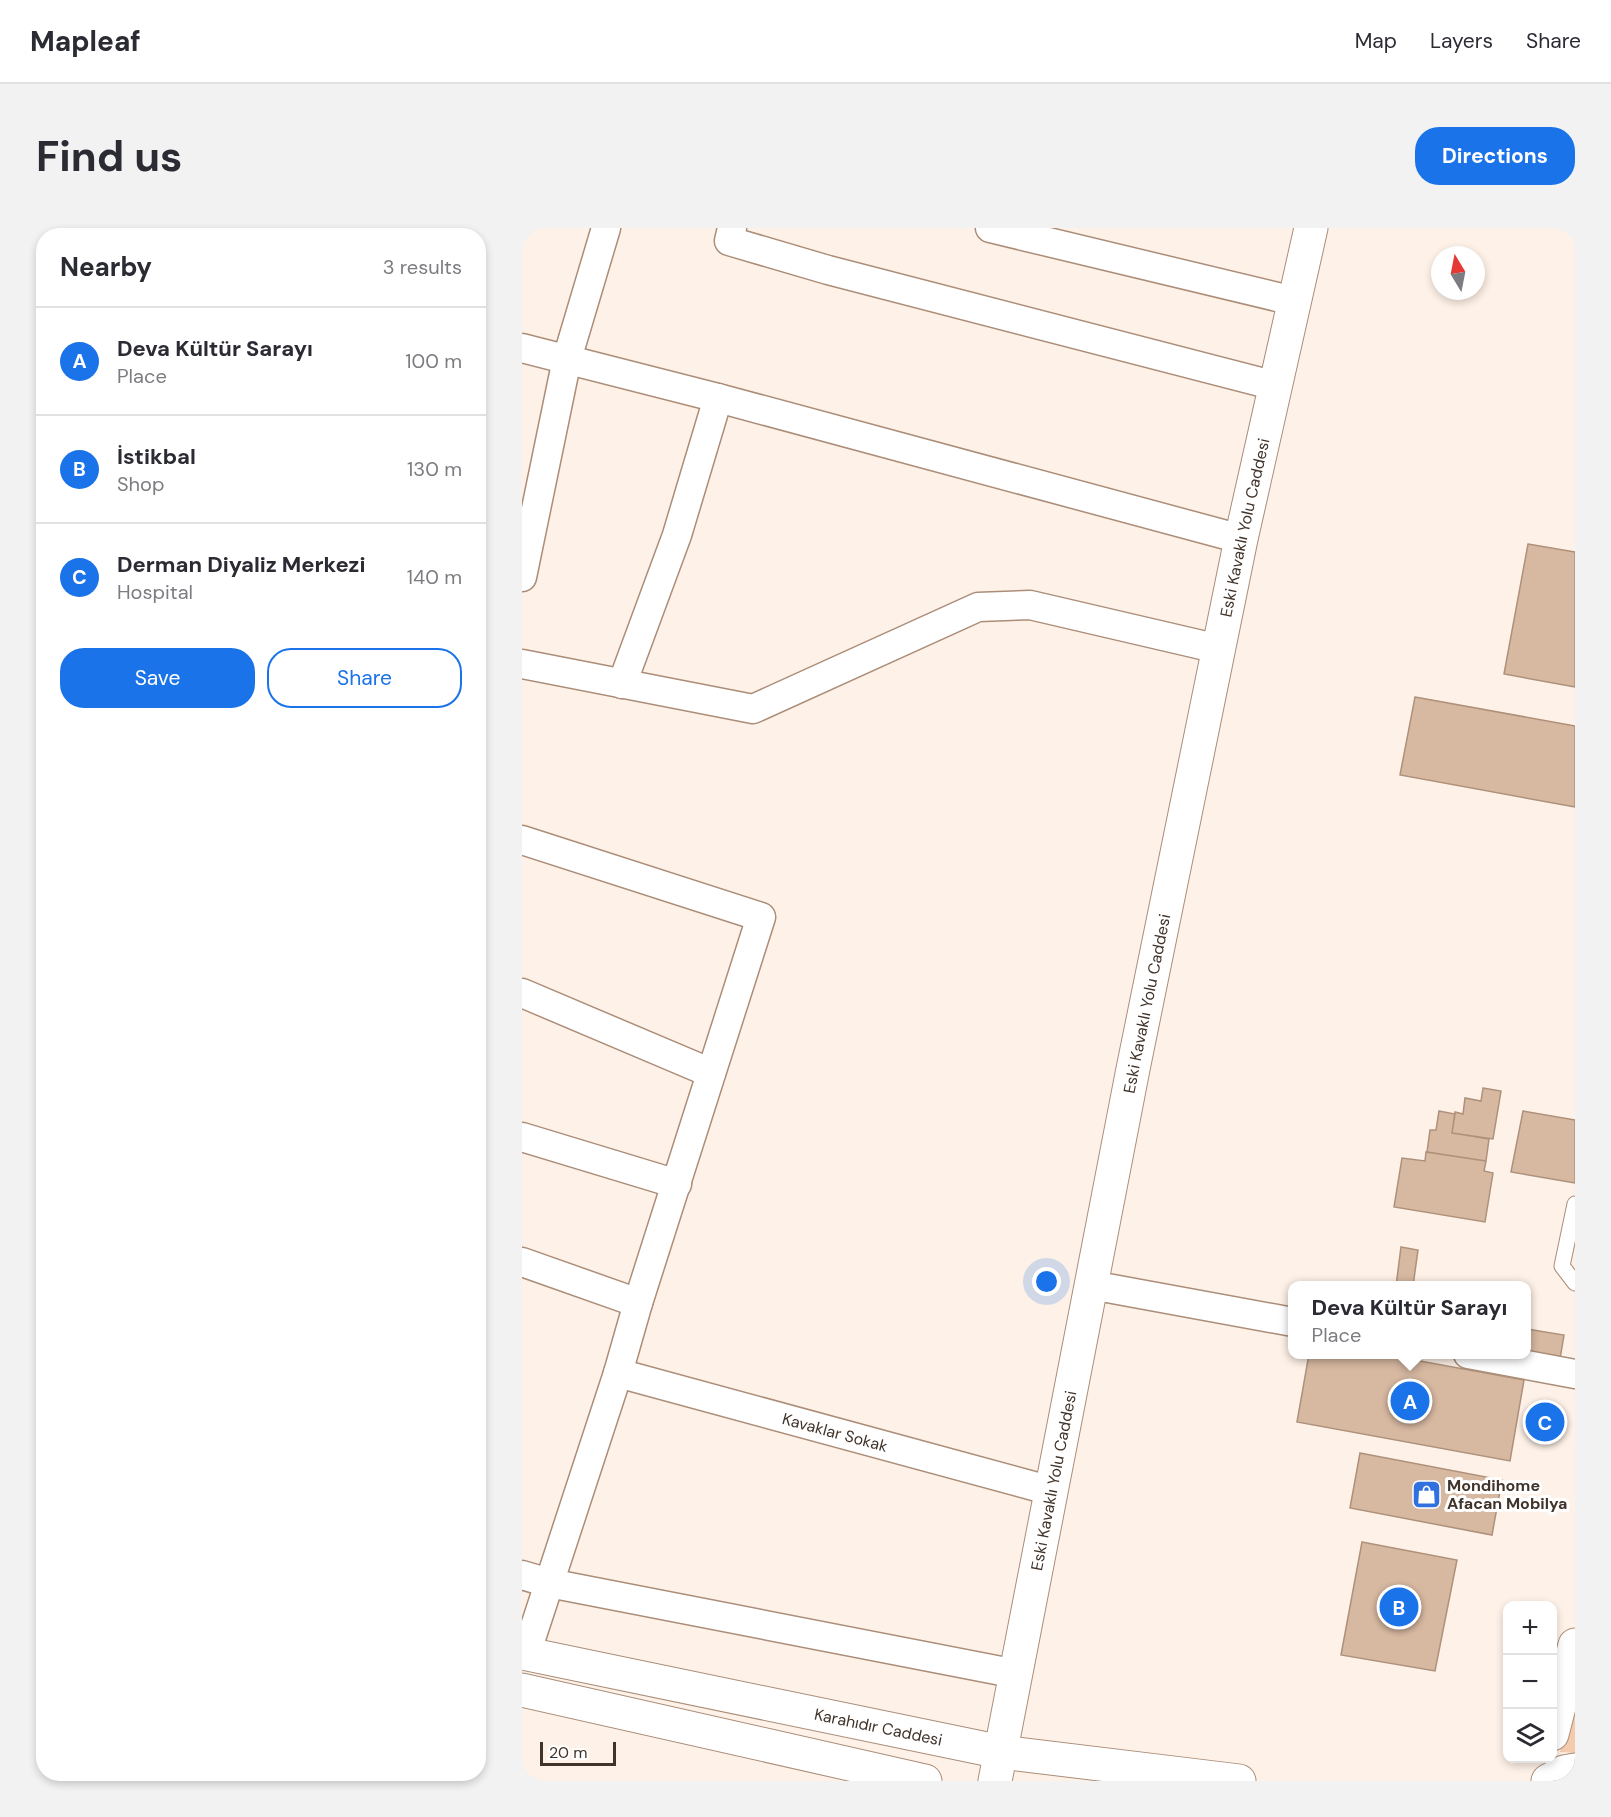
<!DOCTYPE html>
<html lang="en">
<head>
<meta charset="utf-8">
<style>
	:root { --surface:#fff; --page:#f2f2f3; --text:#2b2b33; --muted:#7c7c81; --line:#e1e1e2; --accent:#1a73e8 }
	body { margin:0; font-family:"DM Sans",sans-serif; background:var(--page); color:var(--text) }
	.controls { position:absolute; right:18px; bottom:18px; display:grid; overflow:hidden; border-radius:12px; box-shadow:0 3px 9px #0003 }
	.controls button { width:54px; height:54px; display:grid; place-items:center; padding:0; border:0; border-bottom:2px solid var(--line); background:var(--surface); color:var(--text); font:30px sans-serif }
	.compass { position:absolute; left:909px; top:18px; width:54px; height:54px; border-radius:50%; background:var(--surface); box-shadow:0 3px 9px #0003; rotate:350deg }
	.scale { position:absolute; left:18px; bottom:15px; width:76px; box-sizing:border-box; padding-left:6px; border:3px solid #40332a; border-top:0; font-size:16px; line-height:21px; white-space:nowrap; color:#40332a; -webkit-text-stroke:4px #fff; paint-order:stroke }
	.you { position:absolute; left:525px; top:1054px; width:21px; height:21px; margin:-15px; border:4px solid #fff; border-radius:50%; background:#1a73e8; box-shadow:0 0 0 9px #1a73e833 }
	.badge { display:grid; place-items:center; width:39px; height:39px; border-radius:50%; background:var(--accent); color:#fff; font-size:20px; font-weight:700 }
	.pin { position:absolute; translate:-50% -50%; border:3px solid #fff; box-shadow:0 2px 6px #0006 }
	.popup { position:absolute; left:766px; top:1053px; width:243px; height:78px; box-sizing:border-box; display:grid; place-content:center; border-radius:12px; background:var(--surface); filter:drop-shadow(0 2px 4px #0005); font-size:20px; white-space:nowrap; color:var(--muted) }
	.popup b { font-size:22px; color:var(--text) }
	.popup::after { content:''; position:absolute; left:50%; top:100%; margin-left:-12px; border:12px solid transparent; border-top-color:var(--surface) }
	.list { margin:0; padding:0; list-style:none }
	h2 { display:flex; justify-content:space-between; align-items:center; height:78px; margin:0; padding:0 24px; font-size:26px }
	h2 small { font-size:20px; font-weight:400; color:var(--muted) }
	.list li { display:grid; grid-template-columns:39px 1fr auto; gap:18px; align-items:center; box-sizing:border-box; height:108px; padding:0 24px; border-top:2px solid var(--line) }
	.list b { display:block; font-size:22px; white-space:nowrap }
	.list p { margin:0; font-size:20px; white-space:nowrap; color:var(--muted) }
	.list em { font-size:20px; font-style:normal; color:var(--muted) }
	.actions { display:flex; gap:12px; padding:18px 24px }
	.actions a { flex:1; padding:14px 0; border:2px solid var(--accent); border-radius:24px; text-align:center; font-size:21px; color:var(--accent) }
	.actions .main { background:var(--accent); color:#fff }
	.icon { flex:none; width:33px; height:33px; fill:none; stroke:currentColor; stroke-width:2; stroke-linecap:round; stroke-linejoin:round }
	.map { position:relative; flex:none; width:1053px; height:1553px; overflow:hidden; border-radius:24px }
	header { display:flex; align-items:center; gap:36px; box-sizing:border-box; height:84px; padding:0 30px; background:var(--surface); border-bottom:2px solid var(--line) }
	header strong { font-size:28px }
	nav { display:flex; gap:33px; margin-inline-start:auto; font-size:21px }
	.intro { display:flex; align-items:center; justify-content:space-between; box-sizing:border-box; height:144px; padding:0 36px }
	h1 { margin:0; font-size:42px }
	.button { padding:15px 27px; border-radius:24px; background:var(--accent); color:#fff; font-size:21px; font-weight:700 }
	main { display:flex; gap:36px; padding:0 36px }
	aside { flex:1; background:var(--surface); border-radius:24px; box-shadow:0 3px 9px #0003 }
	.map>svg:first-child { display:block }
	.green { fill:#f4cbad }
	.building { fill:#d7b8a1; stroke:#ae917b; stroke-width:1.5 }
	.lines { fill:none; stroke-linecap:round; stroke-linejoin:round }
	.service-casing { stroke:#ab8d78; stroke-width:17 }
	.minor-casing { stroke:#ab8d78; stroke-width:31 }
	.tertiary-casing { stroke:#ab8d78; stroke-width:35 }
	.trunk-casing { stroke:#ab8d78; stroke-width:35 }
	.service { stroke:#fff; stroke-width:15 }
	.minor { stroke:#fff; stroke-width:28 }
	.tertiary { stroke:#fff; stroke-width:33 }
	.trunk { stroke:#fff; stroke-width:33 }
	.labels { text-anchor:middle; stroke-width:6; stroke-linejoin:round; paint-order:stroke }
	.street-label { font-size:16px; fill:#40332a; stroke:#fff }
	.poi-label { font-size:16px; font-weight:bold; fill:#40332a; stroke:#fff; text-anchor:start }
</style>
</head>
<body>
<header>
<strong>Mapleaf</strong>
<nav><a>Map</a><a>Layers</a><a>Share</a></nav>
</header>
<div class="intro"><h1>Find us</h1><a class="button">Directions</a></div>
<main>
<aside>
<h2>Nearby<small>3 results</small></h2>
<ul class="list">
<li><span class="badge">A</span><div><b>Deva Kültür Sarayı</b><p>Place</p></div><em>100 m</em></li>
<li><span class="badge">B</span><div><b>İstikbal</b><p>Shop</p></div><em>130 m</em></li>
<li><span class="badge">C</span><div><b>Derman Diyaliz Merkezi</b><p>Hospital</p></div><em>140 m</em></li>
</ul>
<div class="actions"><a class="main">Save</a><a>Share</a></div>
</aside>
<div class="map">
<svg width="1053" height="1553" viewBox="0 0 1053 1553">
	<rect width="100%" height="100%" fill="#fef1e7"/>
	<path class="green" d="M 1053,1466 L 1053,1525 L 1038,1524 Z"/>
	<path class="building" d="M 1006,316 L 1053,324 L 1053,459 L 982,446 Z
		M 893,469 L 1053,498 L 1053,579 L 878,547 Z
		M 961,860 L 979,863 L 971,911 L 930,905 L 933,884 L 941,886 L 943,870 L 959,873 Z
		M 917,883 L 933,886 L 930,905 L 967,911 L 964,933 L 905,924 L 908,902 L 914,902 Z
		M 1001,883 L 1053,892 L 1053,955 L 989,944 Z
		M 904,924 L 964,933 L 962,943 L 971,945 L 963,994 L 872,979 L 880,930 L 903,933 Z
		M 879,1019 L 896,1022 L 891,1058 L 874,1058 Z
		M 1005,1101 L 1042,1107 L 1038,1131 L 1005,1125 Z
		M 787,1126 L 860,1126 L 1002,1152 L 988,1233 L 775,1194 Z
		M 838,1225 L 980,1252 L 970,1307 L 828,1280 Z
		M 840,1314 L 935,1332 L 913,1443 L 819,1427 Z"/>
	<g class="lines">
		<defs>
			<path id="service" d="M 1053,976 L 1040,1038 L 1053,1055"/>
			<g id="minor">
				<path d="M 210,0 L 207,13 L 306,42 L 754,158"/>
				<path d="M 468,0 L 772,73"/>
				<path d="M 0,120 L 196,170 L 719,311"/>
				<path d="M 0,349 L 45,131 L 84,0"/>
				<path d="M 0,436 L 231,481 L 456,379 L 508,377 L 697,421"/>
				<path d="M 100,456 L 155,307 L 196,170"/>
				<path d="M 0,612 L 239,689 L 116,1075 L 96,1145 L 4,1426"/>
				<path d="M 0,765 L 189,845"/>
				<path d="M 0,909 L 155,956"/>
				<path d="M 0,1034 L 116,1075"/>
				<path d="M 569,1057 L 771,1094"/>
				<path d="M 946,1126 L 1053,1146"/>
				<path id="s1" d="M 96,1145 L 530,1263"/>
				<path d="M 0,1347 L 27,1355 L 495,1446"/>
			</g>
			<g id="tertiary">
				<path id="s2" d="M 0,1425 L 479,1524 L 717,1553"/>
				<path d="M 0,1462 L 403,1553"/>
				<path id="s3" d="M 473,1553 L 611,841 L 719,311 L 789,0"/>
			</g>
			<path id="trunk" d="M 1030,1506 L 1053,1417
				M 1026,1553 L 1042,1544 L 1053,1542"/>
		</defs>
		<use href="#service" class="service-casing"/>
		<use href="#minor" class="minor-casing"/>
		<use href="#tertiary" class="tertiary-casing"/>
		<use href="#trunk" class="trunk-casing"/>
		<use href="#service" class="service"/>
		<use href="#minor" class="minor"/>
		<use href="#tertiary" class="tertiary"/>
		<use href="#trunk" class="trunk"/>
	</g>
	<defs>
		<symbol id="shop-square" viewBox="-11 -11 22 22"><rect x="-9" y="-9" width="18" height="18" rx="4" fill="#3171df" stroke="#fff"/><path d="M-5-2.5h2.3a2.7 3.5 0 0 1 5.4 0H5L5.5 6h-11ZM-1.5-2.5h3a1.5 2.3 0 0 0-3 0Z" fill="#fff"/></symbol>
	</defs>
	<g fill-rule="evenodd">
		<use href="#shop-square" x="888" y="1250" width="33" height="33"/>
	</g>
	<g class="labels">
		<g class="street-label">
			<text dy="6" stroke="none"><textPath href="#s3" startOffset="1278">Eski Kavaklı Yolu Caddesi</textPath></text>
			<text dy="6" stroke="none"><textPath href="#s3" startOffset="792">Eski Kavaklı Yolu Caddesi</textPath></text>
			<text dy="6" stroke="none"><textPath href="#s1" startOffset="225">Kavaklar Sokak</textPath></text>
			<text dy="6" stroke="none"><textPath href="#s3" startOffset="306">Eski Kavaklı Yolu Caddesi</textPath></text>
			<text dy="6" stroke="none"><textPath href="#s2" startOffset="364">Karahıdır Caddesi</textPath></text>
		</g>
		<g class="poi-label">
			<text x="925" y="1263">Mondihome<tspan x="925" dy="18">Afacan Mobilya</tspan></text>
		</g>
	</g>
</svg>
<div class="controls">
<button>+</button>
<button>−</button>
<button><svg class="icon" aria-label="layers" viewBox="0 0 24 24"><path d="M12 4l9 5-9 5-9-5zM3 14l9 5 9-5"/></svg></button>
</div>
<svg class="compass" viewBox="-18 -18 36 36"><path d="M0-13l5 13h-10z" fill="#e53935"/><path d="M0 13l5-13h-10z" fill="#7c7c81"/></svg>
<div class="scale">20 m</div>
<div class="you"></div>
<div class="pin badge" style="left:888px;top:1173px">A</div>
<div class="popup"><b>Deva Kültür Sarayı</b>Place</div>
<div class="pin badge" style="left:877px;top:1379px">B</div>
<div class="pin badge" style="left:1023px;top:1194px">C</div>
</div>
</main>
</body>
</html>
